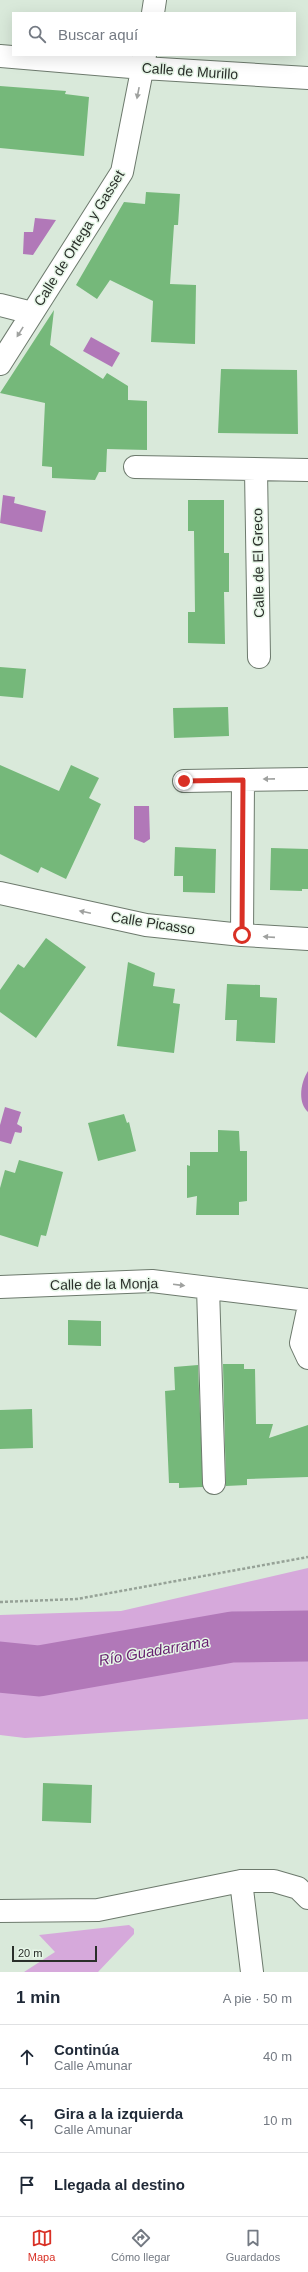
<!DOCTYPE html>
<html lang="es">
<head>
<meta charset="utf-8">
<style>
	:root { --surface:#fff; --page:#f6f6f7; --text:#1f2937; --muted:#747a83; --line:#e0e1e3; --accent:#d93025 }
	body { margin:0; font-family:Helvetica,sans-serif; background:var(--page); color:var(--text) }
	.scale { position:absolute; left:12px; bottom:10px; width:85px; box-sizing:border-box; padding-left:4px; border:2px solid #2a2f2a; border-top:0; font-size:11px; line-height:14px; white-space:nowrap; color:#2a2f2a; -webkit-text-stroke:3px #e6f6e7; paint-order:stroke }
	.stop { position:absolute; width:12px; height:12px; margin:-9px; border:3px solid #d93025; border-radius:50%; background:#fff }
	.stop.end { background:#d93025; border-color:#fff; box-shadow:0 1px 4px #0008 }
	.list { margin:0; padding:0; list-style:none }
	h2 { display:flex; justify-content:space-between; align-items:center; height:52px; margin:0; padding:0 16px; font-size:17px }
	h2 small { font-size:13px; font-weight:400; color:var(--muted) }
	.list li { display:grid; grid-template-columns:26px 1fr auto; gap:12px; align-items:center; box-sizing:border-box; height:64px; padding:0 16px; border-top:1px solid var(--line) }
	.list b { display:block; font-size:15px; white-space:nowrap }
	.list p { margin:0; font-size:13px; white-space:nowrap; color:var(--muted) }
	.list em { font-size:13px; font-style:normal; color:var(--muted) }
	.icon { flex:none; width:22px; height:22px; fill:none; stroke:currentColor; stroke-width:2; stroke-linecap:round; stroke-linejoin:round }
	.map { position:relative; flex:none; width:308px; height:1972px; overflow:hidden }
	.search { position:absolute; background:var(--surface); box-shadow:0 4px 16px #0002; left:12px; right:12px; top:12px; height:44px; display:flex; align-items:center; gap:10px; box-sizing:border-box; padding:0 14px; border-radius:0px; color:var(--muted); font-size:15px }
	.sheet { height:244px; background:var(--surface) }
	nav { display:flex; justify-content:space-around; align-items:center; box-sizing:border-box; height:56px; border-top:1px solid var(--line); background:var(--surface); font-size:11px; color:var(--muted) }
	nav a { display:grid; justify-items:center; gap:2px }
	nav .on { color:var(--accent) }
	.map>svg:first-child { display:block }
	.green { fill:#d6a9db }
	.water { fill:#b178b8 }
	.lines { fill:none; stroke-linecap:round; stroke-linejoin:round }
	.river { stroke:#b178b8; stroke-width:51 }
	.building { fill:#75b87a }
	.street-casing { stroke:#6d7a6d; stroke-width:24 }
	.path { stroke:#96a297; stroke-width:2.5; stroke-dasharray:3 2; stroke-linecap:butt }
	.street { stroke:#fff; stroke-width:22 }
	.oneway { fill:#9fa19f }
	.route { stroke:#d93025; stroke-width:5 }
	.labels { text-anchor:middle; stroke-width:3; stroke-linejoin:round; paint-order:stroke }
	.street-label { font-size:14px; fill:#2a2f2a; stroke:#e6f6e7 }
	.water-label { font-size:15px; font-style:italic; fill:#672070; stroke:#e6f6e7 }
</style>
</head>
<body>
<div class="map">
<svg width="308" height="1972" viewBox="0 0 308 1972">
	<rect width="100%" height="100%" fill="#d9e9da"/>
	<path class="green" d="M 308,1568 L 308,1719 L 25,1738 L 0,1735 L 0,1615 L 121,1611 Z
		M 129,1925 L 134,1929 L 134,1934 L 98,1972 L 24,1972 L 55,1952 L 39,1935 Z"/>
	<path class="water" d="M 35,218 L 56,220 L 33,255 L 23,254 L 24,232 L 33,232 Z
		M 91,337 L 120,353 L 112,367 L 83,351 Z
		M 3,495 L 15,497 L 14,503 L 46,511 L 42,532 L 0,523 Z
		M 134,806 L 149,806 L 150,839 L 144,843 L 134,839 Z
		M 308,1071 L 308,1112 C 297,1102 301,1082 308,1071 Z
		M 5,1107 L 21,1112 L 17,1124 L 22,1127 L 22,1131 L 21,1133 L 15,1132 L 11,1144 L 0,1141 L 0,1125 Z"/>
	<g class="lines">
		<path class="river" d="M 0,1667 L 39,1671 L 232,1637 L 308,1636"/>
	</g>
	<path class="building" d="M 0,86 L 66,91 L 65,94 L 89,97 L 84,156 L 0,148 Z
		M 146,192 L 180,194 L 178,225 L 174,225 L 170,284 L 196,285 L 195,344 L 151,342 L 153,301 L 110,280 L 97,299 L 76,285 L 124,202 L 145,204 Z
		M 54,310 L 50,345 L 103,379 L 107,373 L 128,386 L 128,400 L 147,401 L 147,450 L 107,449 L 106,472 L 99,472 L 95,480 L 52,478 L 52,467 L 42,466 L 45,403 L 0,393 Z
		M 221,369 L 297,370 L 298,434 L 218,433 Z
		M 188,500 L 224,500 L 224,553 L 229,553 L 229,592 L 224,592 L 225,644 L 188,643 L 188,612 L 195,612 L 194,531 L 188,531 Z
		M 0,667 L 26,669 L 23,698 L 0,696 Z
		M 228,707 L 229,736 L 174,738 L 173,708 Z
		M 0,765 L 59,791 L 71,765 L 99,778 L 89,798 L 101,804 L 66,879 L 41,867 L 38,873 L 0,854 Z
		M 175,847 L 216,849 L 215,893 L 183,892 L 183,876 L 174,876 Z
		M 271,848 L 308,849 L 308,889 L 302,889 L 302,891 L 270,890 Z
		M 46,938 L 86,967 L 36,1038 L 0,1012 L 0,990 L 18,964 L 24,968 Z
		M 128,962 L 155,973 L 153,986 L 175,989 L 173,1003 L 180,1004 L 174,1053 L 117,1046 Z
		M 227,984 L 260,985 L 260,997 L 277,998 L 275,1043 L 236,1041 L 237,1020 L 225,1020 Z
		M 124,1114 L 127,1123 L 129,1122 L 136,1151 L 98,1161 L 88,1123 Z
		M 218,1130 L 239,1131 L 240,1151 L 247,1151 L 247,1201 L 239,1202 L 239,1215 L 196,1215 L 197,1196 L 187,1198 L 187,1165 L 190,1166 L 190,1152 L 218,1152 Z
		M 19,1160 L 63,1172 L 46,1236 L 41,1235 L 38,1247 L 0,1235 L 0,1188 L 5,1170 L 15,1173 Z
		M 68,1320 L 101,1321 L 101,1346 L 68,1345 Z
		M 223,1364 L 244,1364 L 244,1369 L 255,1369 L 256,1424 L 273,1424 L 269,1438 L 308,1425 L 308,1477 L 247,1479 L 247,1485 L 226,1486 Z
		M 198,1365 L 203,1487 L 179,1488 L 179,1483 L 169,1483 L 165,1391 L 175,1390 L 174,1367 Z
		M 32,1409 L 33,1448 L 0,1449 L 0,1410 Z
		M 43,1783 L 92,1785 L 91,1823 L 42,1821 Z"/>
	<g class="lines">
		<defs>
			<path id="street" d="M 153,13 L 155,0
				M 0,56 L 143,68 L 308,78
				M 0,305 L 32,313
				M 0,364 L 122,172 L 145,55
				M 135,467 L 308,470
				M 256,470 L 259,657
				M 184,781 L 243,780
				M 0,893 L 146,925 L 242,935 L 308,939
				M 242,935 L 243,780 L 308,779
				M 0,1287 L 152,1281 L 308,1300
				M 208,1288 L 214,1483
				M 308,1310 L 301,1343 L 308,1358
				M 241,1881 L 252,1972
				M 0,1911 L 98,1910 L 241,1881 L 274,1881 L 298,1888 L 308,1898"/>
		</defs>
		<use href="#street" class="street-casing"/>
		<path class="path" d="M 0,1602 L 77,1599 L 308,1557"/>
		<use href="#street" class="street"/>
	</g>
	<defs><path id="oneway-solid" d="M-6-.8H1V-3.2L6.5 0L1 3.2V.8H-6Z"/></defs>
	<g class="oneway">
		<use href="#oneway-solid" transform="translate(138 93) rotate(101)"/>
		<use href="#oneway-solid" transform="translate(20 332) rotate(122)"/>
		<use href="#oneway-solid" transform="translate(269 779) rotate(179)"/>
		<use href="#oneway-solid" transform="translate(85 912) rotate(-168)"/>
		<use href="#oneway-solid" transform="translate(269 937) rotate(-176)"/>
		<use href="#oneway-solid" transform="translate(179 1285) rotate(7)"/>
	</g>
	<g class="lines">
		<path class="route" d="M 184,781 L 243,780 L 242,935"/>
	</g>
	<g class="labels">
		<g class="street-label">
			<text transform="translate(190 71) rotate(4)" y="5">Calle de Murillo</text>
			<text transform="translate(79 238) rotate(-58)" y="5">Calle de Ortega y Gasset</text>
			<text transform="translate(258 563) rotate(-91)" y="5">Calle de El Greco</text>
			<text transform="translate(153 923) rotate(9)" y="5">Calle Picasso</text>
			<text transform="translate(104 1284) rotate(-1)" y="5">Calle de la Monja</text>
		</g>
		<g class="water-label">
			<text transform="translate(154 1651) rotate(-10)" y="5">Río Guadarrama</text>
		</g>
	</g>
</svg>
<div class="scale">20 m</div>
<div class="stop" style="left:242px;top:935px"></div>
<div class="stop end" style="left:184px;top:781px"></div>
<div class="search"><svg class="icon" aria-label="search" viewBox="0 0 24 24"><circle cx="10" cy="10" r="6"/><path d="M15 15l6 6"/></svg>Buscar aquí</div>
</div>
<section class="sheet">
<h2>1 min<small>A pie · 50 m</small></h2>
<ul class="list">
<li><svg class="icon" aria-label="ahead" viewBox="0 0 24 24"><path d="M12 20V5M6 11l6-6 6 6"/></svg><div><b>Continúa</b><p>Calle Amunar</p></div><em>40 m</em></li>
<li><svg class="icon" aria-label="left" viewBox="0 0 24 24"><path d="M17 20v-9H6M10 6l-5 5 5 5"/></svg><div><b>Gira a la izquierda</b><p>Calle Amunar</p></div><em>10 m</em></li>
<li><svg class="icon" aria-label="arrive" viewBox="0 0 24 24"><path d="M6 21V4h12l-3 4 3 4H6"/></svg><div><b>Llegada al destino</b></div></li>
</ul>
</section>
<nav>
<a class="on"><svg class="icon" aria-label="map" viewBox="0 0 24 24"><path d="M3 6l6-2 6 2 6-2v14l-6 2-6-2-6 2zM9 4v14M15 6v14"/></svg>Mapa</a>
<a><svg class="icon" aria-label="directions" viewBox="0 0 24 24"><path d="M12 3l9 9-9 9-9-9zM9 14v-3h6M13 9l2 2-2 2"/></svg>Cómo llegar</a>
<a><svg class="icon" aria-label="saved" viewBox="0 0 24 24"><path d="M7 4h10v16l-5-4-5 4z"/></svg>Guardados</a>
</nav>
</body>
</html>
